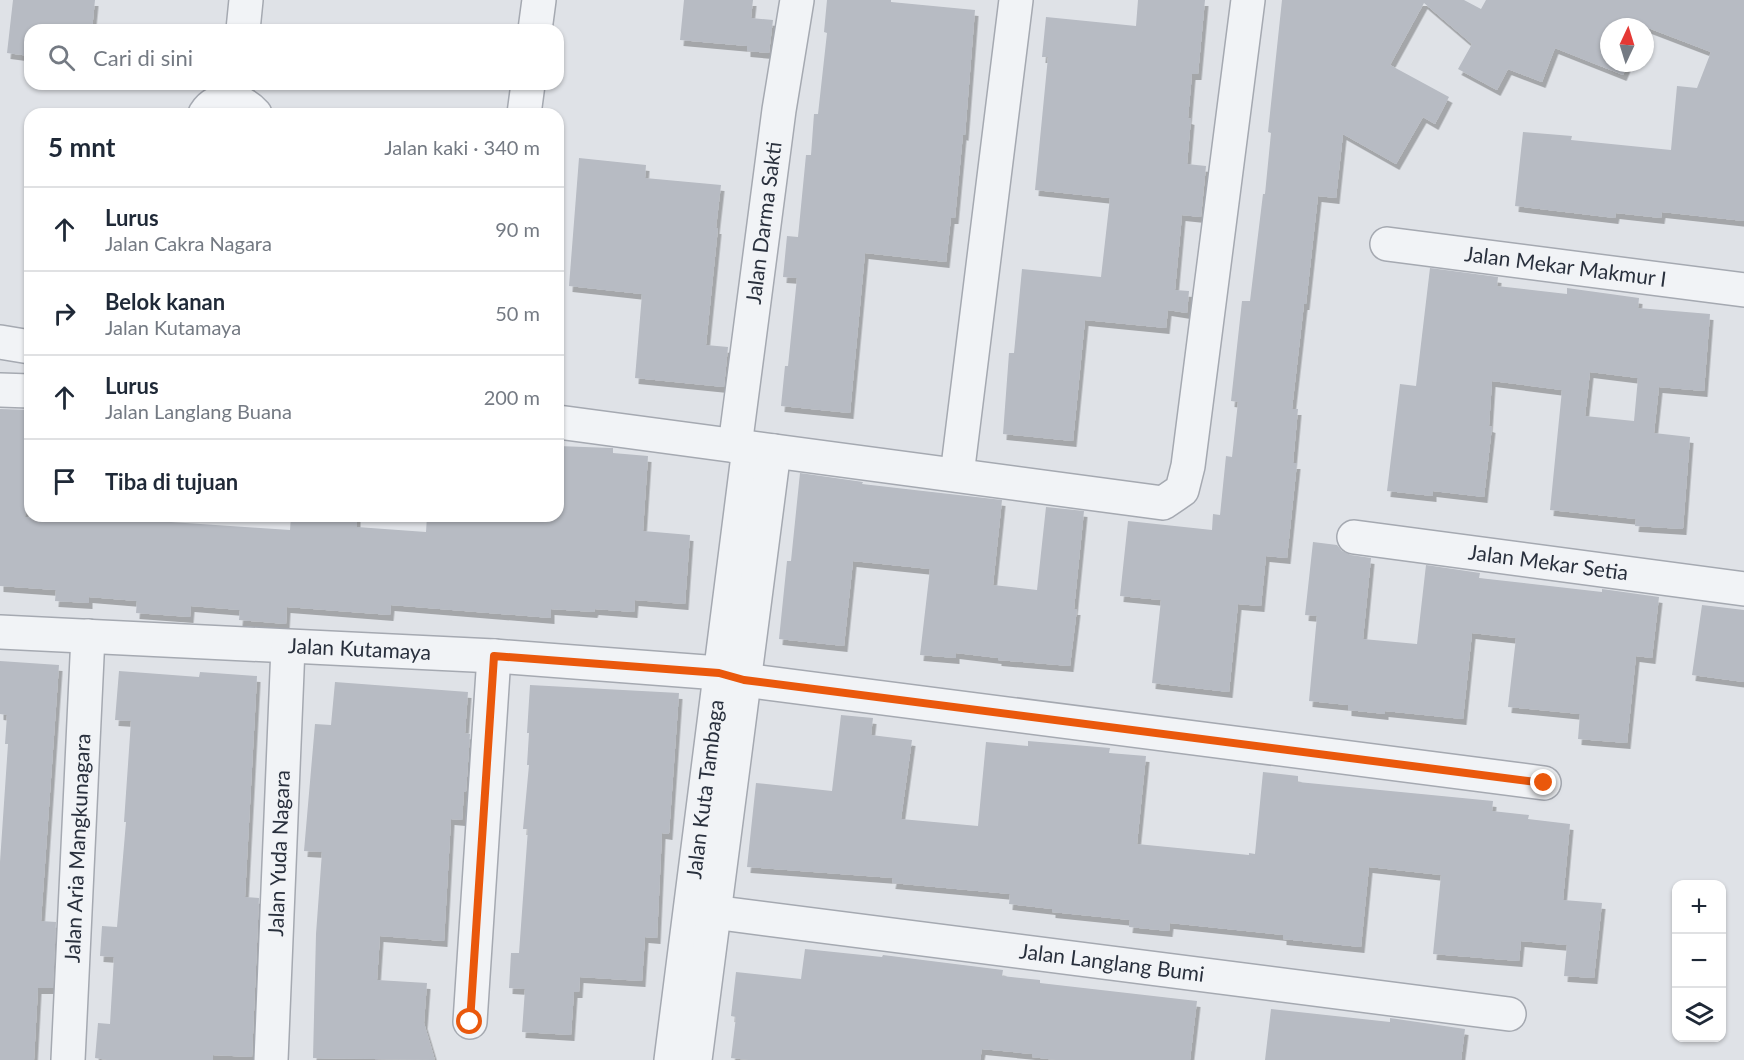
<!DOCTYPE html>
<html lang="id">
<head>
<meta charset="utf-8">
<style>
	:root { --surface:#fff; --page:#f2f2f3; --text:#1f2937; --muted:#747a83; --line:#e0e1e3 }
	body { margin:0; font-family:Lato,sans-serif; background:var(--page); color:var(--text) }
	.controls { position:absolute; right:18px; bottom:18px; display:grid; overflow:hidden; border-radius:12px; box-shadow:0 2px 4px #0004 }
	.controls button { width:54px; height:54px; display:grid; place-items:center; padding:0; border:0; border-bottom:2px solid var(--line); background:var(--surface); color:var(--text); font:30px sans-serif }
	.compass { position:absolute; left:1600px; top:18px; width:54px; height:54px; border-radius:50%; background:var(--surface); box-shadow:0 2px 4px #0004; rotate:4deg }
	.stop { position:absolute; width:18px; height:18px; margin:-14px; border:4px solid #ea580c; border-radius:50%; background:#fff }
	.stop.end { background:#ea580c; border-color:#fff; box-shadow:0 2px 6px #0008 }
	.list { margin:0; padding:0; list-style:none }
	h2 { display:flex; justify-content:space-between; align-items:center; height:78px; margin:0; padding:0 24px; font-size:26px }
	h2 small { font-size:20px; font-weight:400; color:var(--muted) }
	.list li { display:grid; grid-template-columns:39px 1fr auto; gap:18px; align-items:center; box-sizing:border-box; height:84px; padding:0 24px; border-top:2px solid var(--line) }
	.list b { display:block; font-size:22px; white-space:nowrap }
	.list p { margin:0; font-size:20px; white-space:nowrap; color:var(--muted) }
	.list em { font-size:20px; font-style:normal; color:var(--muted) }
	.icon { flex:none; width:33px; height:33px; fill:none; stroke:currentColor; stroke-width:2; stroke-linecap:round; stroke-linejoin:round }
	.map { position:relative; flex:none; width:1744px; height:1060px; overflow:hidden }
	.search { position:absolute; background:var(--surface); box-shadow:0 2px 4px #0004; left:24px; top:24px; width:540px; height:66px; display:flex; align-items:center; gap:15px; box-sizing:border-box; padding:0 21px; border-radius:18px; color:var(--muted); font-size:22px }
	.panel { position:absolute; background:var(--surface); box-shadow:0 2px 4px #0004; left:24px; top:108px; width:540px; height:414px; border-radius:18px }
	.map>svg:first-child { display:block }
	.building { fill:#b7bbc3; fill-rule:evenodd; filter:url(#shadow) }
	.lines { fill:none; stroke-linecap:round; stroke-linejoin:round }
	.street-casing { stroke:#a5a9b1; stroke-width:36 }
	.street { stroke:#f1f3f6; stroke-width:33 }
	.route { stroke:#ea580c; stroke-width:8 }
	.labels { text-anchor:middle; stroke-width:4.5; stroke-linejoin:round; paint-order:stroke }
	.street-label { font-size:21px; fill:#29303d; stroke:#eef1f5 }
</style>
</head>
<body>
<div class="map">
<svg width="1744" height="1060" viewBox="0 0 1744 1060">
	<defs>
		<filter id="shadow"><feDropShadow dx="3.5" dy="6" stdDeviation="0" flood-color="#0004"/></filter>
	</defs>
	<rect width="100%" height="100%" fill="#dfe2e7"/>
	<path class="building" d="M 13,0 L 95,0 L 92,30 L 30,30 L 30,56 L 7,53 Z
		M 684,0 L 753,0 L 751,18 L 773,20 L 769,53 L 747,51 L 747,46 L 680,40 Z
		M 827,0 L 891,0 L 891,2 L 975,10 L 965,135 L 963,134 L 955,218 L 951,218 L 946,262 L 865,253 L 850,413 L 781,406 L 785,366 L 788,366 L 797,278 L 783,277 L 787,236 L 798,237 L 806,155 L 811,155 L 814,114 L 818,114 L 827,33 L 824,32 Z
		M 1138,0 L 1205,0 L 1198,74 L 1192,74 L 1188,118 L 1191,119 L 1187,164 L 1206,166 L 1201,217 L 1182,215 L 1175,290 L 1189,291 L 1187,313 L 1168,310 L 1166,328 L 1085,320 L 1073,441 L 1003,434 L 1009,353 L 1014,353 L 1022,269 L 1101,277 L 1110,198 L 1035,190 L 1048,57 L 1042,57 L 1046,17 L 1136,26 Z
		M 1282,0 L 1464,0 L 1481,9 L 1486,0 L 1744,0 L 1744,221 L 1662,212 L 1661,218 L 1616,213 L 1615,218 L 1515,206 L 1523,132 L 1572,136 L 1571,140 L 1671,150 L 1677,86 L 1697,88 L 1711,52 L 1643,26 L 1609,27 L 1609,63 L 1628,63 L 1623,75 L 1555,48 L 1542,82 L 1508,69 L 1497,90 L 1458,69 L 1472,44 L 1424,3 L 1390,65 L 1449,97 L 1435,124 L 1423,117 L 1396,164 L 1343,134 L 1336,198 L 1318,196 L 1306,304 L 1304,304 L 1292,409 L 1298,409 L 1293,463 L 1297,463 L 1287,558 L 1266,556 L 1261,606 L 1238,604 L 1229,692 L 1152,683 L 1161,600 L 1120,596 L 1128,521 L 1212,530 L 1213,514 L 1220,515 L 1226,456 L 1232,457 L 1238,402 L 1231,401 L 1242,301 L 1250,301 L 1263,194 L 1265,194 L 1271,133 L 1268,132 Z
		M 579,158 L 646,165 L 645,178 L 721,185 L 716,228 L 718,228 L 706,345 L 728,347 L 724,387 L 635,378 L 642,294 L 569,286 Z
		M 1430,268 L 1498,277 L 1497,286 L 1567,294 L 1567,288 L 1639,298 L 1638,308 L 1710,314 L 1704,391 L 1659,387 L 1654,433 L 1690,437 L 1683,529 L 1635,526 L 1636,519 L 1550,510 L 1562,390 L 1492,381 L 1489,426 L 1492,427 L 1484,497 L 1433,491 L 1433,496 L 1387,491 L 1400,384 L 1416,386 ZM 1590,372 L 1638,378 L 1634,421 L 1585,416 Z
		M 0,409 L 30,410 L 25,517 L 96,522 L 97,517 L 290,530 L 291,516 L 357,516 L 357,527 L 426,532 L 427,516 L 558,516 L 558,446 L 611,448 L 613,448 L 613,453 L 648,456 L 643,531 L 690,535 L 685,604 L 635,600 L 634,612 L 595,609 L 594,612 L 551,609 L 551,618 L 391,605 L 390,615 L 287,607 L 286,624 L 239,620 L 240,610 L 191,606 L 190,617 L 136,613 L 137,601 L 89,597 L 89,603 L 55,601 L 56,590 L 0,586 Z
		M 800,473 L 863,482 L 862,484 L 1002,500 L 993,585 L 1037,590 L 1046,507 L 1084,511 L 1074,609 L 1077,609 L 1070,666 L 998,660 L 998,658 L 956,653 L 956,658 L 920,655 L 930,569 L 853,561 L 844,646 L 779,639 L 787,561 L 791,561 Z
		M 1313,542 L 1337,545 L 1342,551 L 1351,555 L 1371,558 L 1363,639 L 1417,644 L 1426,565 L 1480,573 L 1479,578 L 1602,592 L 1602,589 L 1659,597 L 1652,658 L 1636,656 L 1627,743 L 1578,739 L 1580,714 L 1508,707 L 1516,638 L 1472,633 L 1463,719 L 1385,711 L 1385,714 L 1348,710 L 1348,705 L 1309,701 L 1317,616 L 1305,615 Z
		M 1702,605 L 1744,610 L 1744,682 L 1692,675 Z
		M 0,661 L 59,665 L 41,921 L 56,922 L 53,988 L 38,988 L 34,1060 L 0,1060 L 0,862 L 8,744 L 5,744 L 7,715 L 0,714 Z
		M 119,671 L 199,677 L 200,672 L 257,676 L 245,897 L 259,898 L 252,1057 L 213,1055 L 213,1060 L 108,1060 L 95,1058 L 98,1023 L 110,1024 L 114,957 L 100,956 L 102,926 L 117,927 L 126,822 L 124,822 L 131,721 L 115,720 Z
		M 335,682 L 468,692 L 465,733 L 470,734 L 466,792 L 464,792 L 462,820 L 451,819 L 444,941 L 380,936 L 377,980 L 427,983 L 424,1023 L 435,1060 L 313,1058 L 316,934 L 322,852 L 304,851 L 315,724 L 331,725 Z
		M 530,685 L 679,693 L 669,834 L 662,833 L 657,938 L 645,937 L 642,981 L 580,977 L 579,992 L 574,992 L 571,1035 L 522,1032 L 525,989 L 509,988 L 511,953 L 519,953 L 528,829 L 523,829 L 529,765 L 527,765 L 529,733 L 527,733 Z
		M 841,715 L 873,718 L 871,735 L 912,740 L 901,819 L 978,826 L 986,742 L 1028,746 L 1028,741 L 1110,748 L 1109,753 L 1146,756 L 1137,844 L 1249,855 L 1249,853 L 1255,854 L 1263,772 L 1298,776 L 1298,782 L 1493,801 L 1492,811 L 1529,815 L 1528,819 L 1570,824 L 1563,900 L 1602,903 L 1594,978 L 1564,976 L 1567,945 L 1521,941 L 1519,961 L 1433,954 L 1441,875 L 1369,867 L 1361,947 L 1283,939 L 1283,935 L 1170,923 L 1169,931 L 1129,927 L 1130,920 L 1052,912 L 1052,909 L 1009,904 L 1010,894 L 892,883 L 893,878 L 747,867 L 756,783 L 832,791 Z
		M 805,949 L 882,957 L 883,955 L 1003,970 L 1002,976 L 1040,980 L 1040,983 L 1197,1001 L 1190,1060 L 1056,1060 L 1032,1057 L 1032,1054 L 982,1049 L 980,1060 L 749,1060 L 731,1058 L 736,1017 L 731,1016 L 736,972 L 801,979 Z
		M 1271,1009 L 1390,1022 L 1390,1018 L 1465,1029 L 1461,1060 L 1265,1060 Z"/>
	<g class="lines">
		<defs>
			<g id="street">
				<path d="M 243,30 L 246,0"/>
				<path d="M 535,30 L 539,0"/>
				<path d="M 205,114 C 217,94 242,99 255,114"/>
				<path d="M 524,114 L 528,84"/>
				<path id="s1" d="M 1387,244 L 1744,290"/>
				<path d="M 0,342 L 30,347"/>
				<path d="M 0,390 L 30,391"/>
				<path d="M 558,422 L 1163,503 L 1182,490 L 1188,466 L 1248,0"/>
				<path id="s2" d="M 735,446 L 779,110 L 797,0"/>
				<path d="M 957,475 L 1016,0"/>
				<path id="s3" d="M 1354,537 L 1744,589"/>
				<path id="s4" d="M 0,632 L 494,656 L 719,673 L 744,680 L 1544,783"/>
				<path id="s5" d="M 713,912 L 1509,1014"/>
				<path d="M 470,1022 L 494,656"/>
				<path id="s6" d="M 68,1060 L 88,636"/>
				<path id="s7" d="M 271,1060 L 288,647"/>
				<path id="s8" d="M 671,1060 L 749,448"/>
				<path d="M 695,1060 L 774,451"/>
			</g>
		</defs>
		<use href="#street" class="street-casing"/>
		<use href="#street" class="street"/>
	</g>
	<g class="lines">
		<path class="route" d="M 470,1022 L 494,656 L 719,673 L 744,680 L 1544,783"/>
	</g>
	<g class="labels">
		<g class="street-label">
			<text dy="7" stroke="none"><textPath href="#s2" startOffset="225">Jalan Darma Sakti</textPath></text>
			<text dy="7" stroke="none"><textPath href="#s1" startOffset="180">Jalan Mekar Makmur I</textPath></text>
			<text dy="7" stroke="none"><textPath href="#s3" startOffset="196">Jalan Mekar Setia</textPath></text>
			<text dy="7" stroke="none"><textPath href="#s4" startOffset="360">Jalan Kutamaya</textPath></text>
			<text dy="7" stroke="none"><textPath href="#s8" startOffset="273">Jalan Kuta Tambaga</textPath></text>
			<text dy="7" stroke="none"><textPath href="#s6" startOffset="212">Jalan Aria Mangkunagara</textPath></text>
			<text dy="7" stroke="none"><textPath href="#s7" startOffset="207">Jalan Yuda Nagara</textPath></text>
			<text dy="7" stroke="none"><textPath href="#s5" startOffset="402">Jalan Langlang Bumi</textPath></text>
		</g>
	</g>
</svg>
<div class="controls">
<button>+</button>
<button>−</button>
<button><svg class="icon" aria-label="layers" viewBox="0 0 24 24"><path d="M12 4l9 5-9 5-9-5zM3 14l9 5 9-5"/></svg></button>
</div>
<svg class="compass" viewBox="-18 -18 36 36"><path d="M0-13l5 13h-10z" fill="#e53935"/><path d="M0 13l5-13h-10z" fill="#747a83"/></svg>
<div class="stop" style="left:470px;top:1022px"></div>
<div class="stop end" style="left:1544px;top:783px"></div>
<div class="search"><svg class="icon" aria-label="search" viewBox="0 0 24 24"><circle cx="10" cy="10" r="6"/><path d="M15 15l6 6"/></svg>Cari di sini</div>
<section class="panel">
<h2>5 mnt<small>Jalan kaki · 340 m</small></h2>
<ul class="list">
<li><svg class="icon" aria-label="ahead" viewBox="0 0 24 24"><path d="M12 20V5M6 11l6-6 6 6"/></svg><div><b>Lurus</b><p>Jalan Cakra Nagara</p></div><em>90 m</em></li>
<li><svg class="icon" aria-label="right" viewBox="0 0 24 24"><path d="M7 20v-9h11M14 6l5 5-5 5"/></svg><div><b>Belok kanan</b><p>Jalan Kutamaya</p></div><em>50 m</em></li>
<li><svg class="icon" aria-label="ahead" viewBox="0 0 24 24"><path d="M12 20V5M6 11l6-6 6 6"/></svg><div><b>Lurus</b><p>Jalan Langlang Buana</p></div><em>200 m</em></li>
<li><svg class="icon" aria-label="arrive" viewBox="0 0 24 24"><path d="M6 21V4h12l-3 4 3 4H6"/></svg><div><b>Tiba di tujuan</b></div></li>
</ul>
</section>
</div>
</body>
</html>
